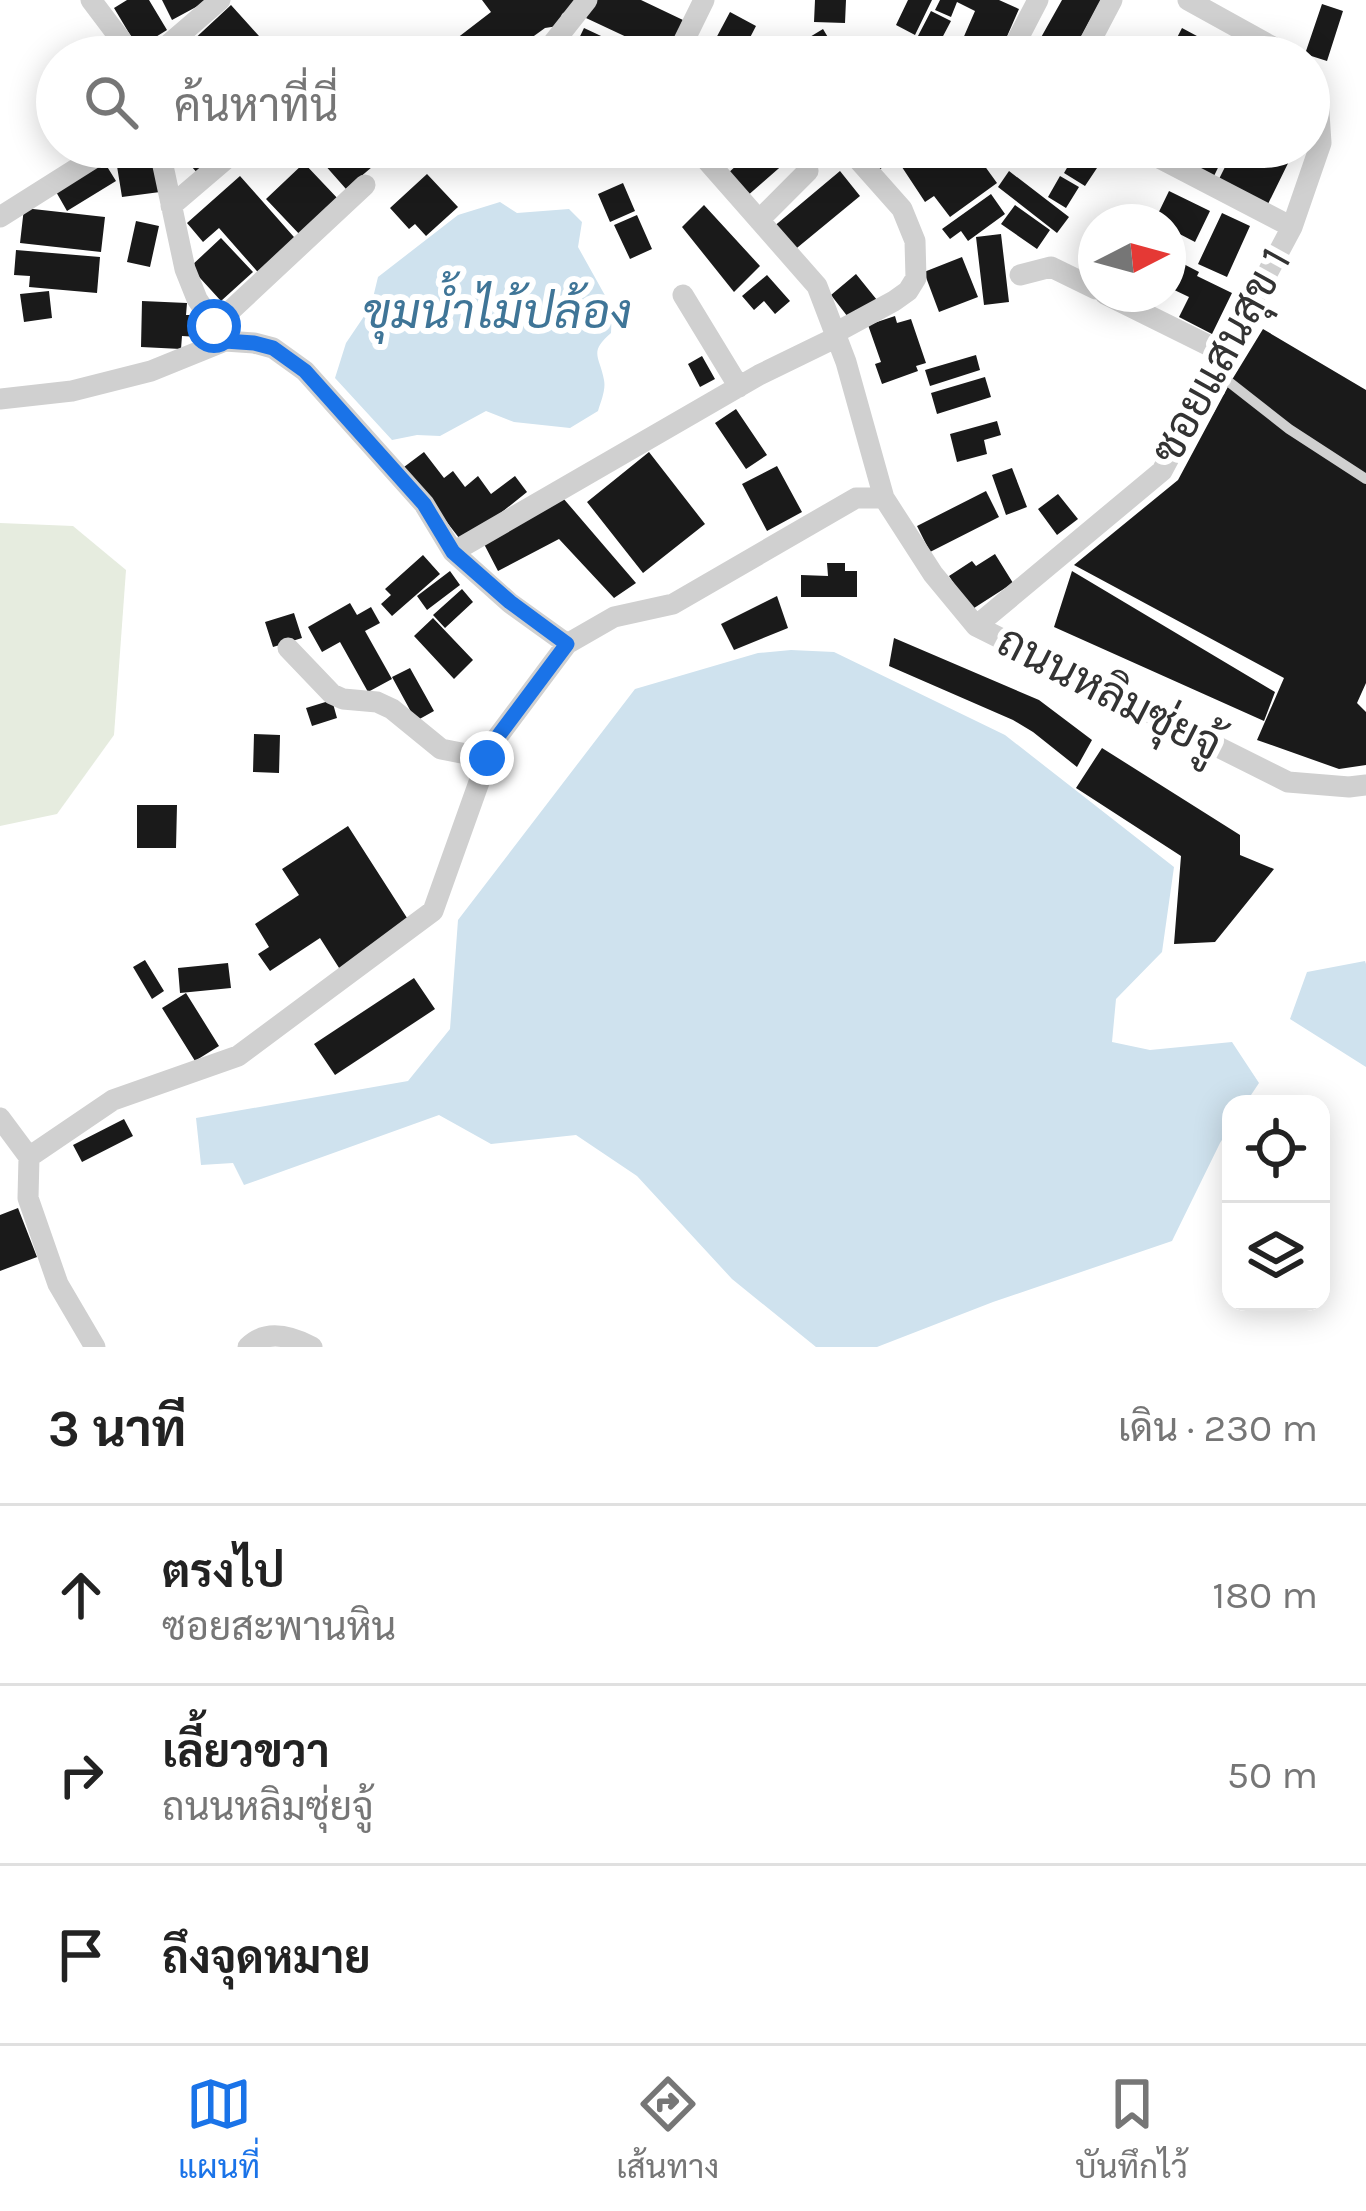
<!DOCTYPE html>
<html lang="th">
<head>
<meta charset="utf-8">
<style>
	:root { --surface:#fff; --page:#f2f2f2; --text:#222; --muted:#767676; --line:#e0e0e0; --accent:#1a73e8 }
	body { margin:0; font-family:Karla,Sarabun,sans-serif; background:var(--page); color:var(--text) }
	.controls { position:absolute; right:36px; bottom:36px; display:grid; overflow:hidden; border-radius:24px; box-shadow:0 6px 30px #0003 }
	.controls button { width:108px; height:108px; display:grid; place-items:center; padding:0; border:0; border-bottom:3px solid var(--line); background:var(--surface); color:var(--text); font:60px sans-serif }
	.compass { position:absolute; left:1078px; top:204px; width:108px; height:108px; border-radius:50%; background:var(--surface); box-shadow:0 6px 30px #0003; rotate:84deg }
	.stop { position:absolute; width:36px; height:36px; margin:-27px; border:9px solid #1a73e8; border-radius:50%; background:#fff }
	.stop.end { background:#1a73e8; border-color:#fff; box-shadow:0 3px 12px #0008 }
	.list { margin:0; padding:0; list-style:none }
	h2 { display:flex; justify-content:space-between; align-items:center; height:156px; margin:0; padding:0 48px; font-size:51px }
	h2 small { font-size:39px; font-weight:400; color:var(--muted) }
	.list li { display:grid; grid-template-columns:78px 1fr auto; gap:36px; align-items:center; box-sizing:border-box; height:180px; padding:0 48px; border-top:3px solid var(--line) }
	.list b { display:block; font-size:45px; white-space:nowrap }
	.list p { margin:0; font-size:39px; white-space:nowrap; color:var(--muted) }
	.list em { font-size:39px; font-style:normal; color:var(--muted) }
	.icon { flex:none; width:66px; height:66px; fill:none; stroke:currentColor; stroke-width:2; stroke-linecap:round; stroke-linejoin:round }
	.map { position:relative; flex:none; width:1366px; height:1347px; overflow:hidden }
	.search { position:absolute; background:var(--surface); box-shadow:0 6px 30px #0003; left:36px; right:36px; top:36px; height:132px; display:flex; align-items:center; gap:30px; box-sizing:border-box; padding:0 42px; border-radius:66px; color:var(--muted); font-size:45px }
	.sheet { height:696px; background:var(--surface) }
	nav { display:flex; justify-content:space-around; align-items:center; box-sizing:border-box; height:168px; border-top:3px solid var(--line); background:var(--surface); font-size:33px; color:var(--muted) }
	nav a { display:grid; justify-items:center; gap:6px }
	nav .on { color:var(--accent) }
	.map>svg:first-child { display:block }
	.green { fill:#e6ecdf }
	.water { fill:#cfe2ee }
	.building { fill:#1a1a1a }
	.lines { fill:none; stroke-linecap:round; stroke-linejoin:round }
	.service { stroke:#d0d0d0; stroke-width:10 }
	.minor { stroke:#d0d0d0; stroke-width:21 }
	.route { stroke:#1a73e8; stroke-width:15 }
	.labels { text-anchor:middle; stroke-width:12; stroke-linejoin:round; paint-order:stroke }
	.street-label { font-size:45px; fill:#333; stroke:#fff }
	.water-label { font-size:48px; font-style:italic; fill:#3f7597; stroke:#fff }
</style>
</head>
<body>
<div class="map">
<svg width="1366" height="1347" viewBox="0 0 1366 1347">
	<rect width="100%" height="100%" fill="#fff"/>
	<path class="green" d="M 0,523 L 73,526 L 126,570 L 114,735 L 57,814 L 0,826 Z"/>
	<path class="water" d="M 500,202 L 517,213 L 569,209 L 582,222 L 578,247 L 612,308 L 611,333 C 588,353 600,356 604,380 C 606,390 601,401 598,411 L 570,428 L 514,422 L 486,411 L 440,436 L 417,435 L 392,440 L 335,378 L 346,343 L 371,306 L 378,277 L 458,215 Z
		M 791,650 L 834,652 L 1005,735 L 1174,867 L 1162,952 L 1116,999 L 1112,1042 L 1150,1050 L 1232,1042 L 1259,1083 L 1245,1104 L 1231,1104 L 1231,1126 L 1220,1143 L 1172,1241 L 993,1302 L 877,1347 L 816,1347 L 732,1279 L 637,1176 L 576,1135 L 491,1144 L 439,1115 L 244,1185 L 233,1163 L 201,1165 L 196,1118 L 408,1081 L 450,1029 L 458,920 L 635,689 L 758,653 Z
		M 1365,961 L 1366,964 L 1366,1067 L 1290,1019 L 1307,972 Z"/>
	<path class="building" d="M 127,0 L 149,0 L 167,30 L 138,48 L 114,8 Z
		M 162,0 L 209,0 L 172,20 Z
		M 482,0 L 581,0 L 562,14 L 558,26 L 545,28 L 527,41 L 539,57 L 443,57 L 439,52 L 491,12 Z
		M 594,0 L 641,0 L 683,20 L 667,56 L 586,18 Z
		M 815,0 L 846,0 L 845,23 L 814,22 Z
		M 908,0 L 932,0 L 915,35 L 896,25 Z
		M 940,0 L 999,0 L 1019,9 L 998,57 L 955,57 L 975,11 L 957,2 L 951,17 L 935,10 Z
		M 1062,0 L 1101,0 L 1070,57 L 1030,57 Z
		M 1322,4 L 1343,11 L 1327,61 L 1305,54 Z
		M 231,5 L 278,57 L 201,57 L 189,44 Z
		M 931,11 L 951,21 L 932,57 L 907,57 Z
		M 730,12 L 756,26 L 740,57 L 706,57 Z
		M 584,28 L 646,57 L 571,55 Z
		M 1182,28 L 1210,43 L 1203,57 L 1167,57 Z
		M 823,29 L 835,49 L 821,57 L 794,57 L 790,49 Z
		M 174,147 L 232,147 L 200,176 Z
		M 325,147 L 377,147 L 385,156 L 346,189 L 316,155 Z
		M 757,147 L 787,147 L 794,155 L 746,197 L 727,174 Z
		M 858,147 L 971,147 L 997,183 L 950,217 L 934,196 L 925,202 L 896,158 L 876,172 Z
		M 1198,147 L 1228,147 L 1214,176 L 1190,164 Z
		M 1235,147 L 1296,147 L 1267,206 L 1218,181 Z
		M 154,149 L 160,192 L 122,197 L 115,154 Z
		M 1075,154 L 1097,168 L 1085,186 L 1064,173 Z
		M 103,160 L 116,181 L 67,211 L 55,190 Z
		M 304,163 L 340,201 L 302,237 L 266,199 Z
		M 840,171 L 860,196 L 792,252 L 772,228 Z
		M 1009,171 L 1069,217 L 1057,233 L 998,187 Z
		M 427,174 L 458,207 L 426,236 L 415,224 L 409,229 L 390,208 Z
		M 240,176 L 301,245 L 263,278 L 219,228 L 203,242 L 187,223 Z
		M 1060,176 L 1079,187 L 1066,208 L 1048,197 Z
		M 623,183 L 635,211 L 610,222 L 598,194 Z
		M 1169,191 L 1210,211 L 1195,242 L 1168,228 L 1168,222 L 1154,222 Z
		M 991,194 L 1005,214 L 968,241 L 961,231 L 950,239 L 942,229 Z
		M 704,205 L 760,266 L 734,292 L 682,227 Z
		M 1015,205 L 1050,230 L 1037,249 L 1001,224 Z
		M 24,208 L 105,217 L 101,252 L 20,243 Z
		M 1222,213 L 1250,226 L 1227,277 L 1198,264 Z
		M 637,215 L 652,249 L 630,259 L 614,225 Z
		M 136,221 L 159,226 L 150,267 L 127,262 Z
		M 1001,234 L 1009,302 L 984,305 L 976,237 Z
		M 221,238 L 253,272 L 221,301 L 190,267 Z
		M 16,250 L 100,257 L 97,293 L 29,287 L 30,276 L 14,275 Z
		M 962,257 L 978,297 L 939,312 L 924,272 Z
		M 1172,258 L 1199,272 L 1197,276 L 1232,293 L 1212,334 L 1179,317 L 1189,297 L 1168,287 L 1168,266 Z
		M 856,274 L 877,300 L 851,321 L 831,295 Z
		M 767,275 L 790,301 L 775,314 L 764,301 L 754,310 L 742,296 Z
		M 49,291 L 52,318 L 24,322 L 20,294 Z
		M 142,301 L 187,303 L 186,315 L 200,315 L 199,337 L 182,336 L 181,349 L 141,347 Z
		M 895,316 L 897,323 L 911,319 L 926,363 L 916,366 L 918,371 L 882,384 L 875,364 L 881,362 L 868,325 Z
		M 1263,329 L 1366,390 L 1366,683 L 1357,703 L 1366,712 L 1366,765 L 1339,769 L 1257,740 L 1284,678 L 1074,565 L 1178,480 L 1230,383 Z
		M 976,355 L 980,370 L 930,386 L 925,370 Z
		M 702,356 L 715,379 L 700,387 L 688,364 Z
		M 985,377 L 991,397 L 937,414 L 931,393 Z
		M 736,409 L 767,455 L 746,469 L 715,423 Z
		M 997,421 L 1001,435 L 984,440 L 987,454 L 957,462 L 950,434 Z
		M 424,452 L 444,478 L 453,471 L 465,487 L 478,476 L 491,494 L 515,476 L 527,492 L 463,543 L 404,467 Z
		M 649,452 L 705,524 L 643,573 L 587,502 Z
		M 777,466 L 802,512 L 767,531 L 742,484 Z
		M 1012,468 L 1027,507 L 1006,515 L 992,475 Z
		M 986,491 L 999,517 L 930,552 L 917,526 Z
		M 1058,494 L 1078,519 L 1057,535 L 1038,509 Z
		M 563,498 L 636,583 L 614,598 L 559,539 L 498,571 L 484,544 Z
		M 995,554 L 1013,583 L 971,610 L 949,576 L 972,561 L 976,566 Z
		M 423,555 L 440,574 L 392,616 L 381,604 L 391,595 L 385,589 Z
		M 827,563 L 845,563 L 845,571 L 857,571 L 857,597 L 801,597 L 801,575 L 828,576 Z
		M 450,571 L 460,585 L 427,610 L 417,596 Z
		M 1072,571 L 1275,692 L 1264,721 L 1054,627 Z
		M 462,589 L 473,602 L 445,628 L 433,615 Z
		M 777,596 L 788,628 L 734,650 L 721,624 Z
		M 350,603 L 357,615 L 371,607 L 380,623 L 365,631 L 392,679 L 368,692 L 340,642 L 322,652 L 308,627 Z
		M 294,613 L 302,638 L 273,647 L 265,622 Z
		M 433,618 L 473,660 L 454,679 L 414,636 Z
		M 894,638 L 1039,700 L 1092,740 L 1077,767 L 1033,732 L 1013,720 L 889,666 Z
		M 410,668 L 434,711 L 416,721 L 392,677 Z
		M 332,700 L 337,718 L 312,726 L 306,708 Z
		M 254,734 L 280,735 L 279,773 L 253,772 Z
		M 1102,748 L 1240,835 L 1240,855 L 1274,869 L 1215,942 L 1174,944 L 1181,856 L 1076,788 Z
		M 137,805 L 177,805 L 176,848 L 137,848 Z
		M 348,826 L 409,921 L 341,971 L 320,938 L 270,971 L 258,954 L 269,947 L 255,924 L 299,895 L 282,869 Z
		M 145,960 L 164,991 L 152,999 L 133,967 Z
		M 228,963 L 231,988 L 180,993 L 178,968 Z
		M 414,978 L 435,1009 L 335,1075 L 314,1044 Z
		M 186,993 L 219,1046 L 195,1061 L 162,1008 Z
		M 124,1119 L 133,1136 L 82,1162 L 73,1145 Z
		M 18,1208 L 37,1257 L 0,1271 L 0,1215 Z"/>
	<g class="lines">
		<path class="service" d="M 1215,371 L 1289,429 L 1366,479"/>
		<path class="minor" d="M 91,0 L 134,57
			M 1188,0 L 1291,57
			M 1011,52 L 1038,0
			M 154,57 L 220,0
			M 542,57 L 587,0
			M 676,57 L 704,0
			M 1082,57 L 1112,0
			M 159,147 L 185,269 L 197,299 L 225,341
			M 695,147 L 817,286 L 846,362 L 884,498
			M 1138,147 L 1292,227
			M 528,155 L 545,147
			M 171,206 L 240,147
			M 0,217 L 111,147
			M 759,220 L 808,171 L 803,147
			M 1020,275 L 1051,267 L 1096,289
			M 1105,294 L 1224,353
			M 683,295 L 739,387
			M 214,326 L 365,185
			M 835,333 L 894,301 L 908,291 L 916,278 L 915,241 L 902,209 L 847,147
			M 0,399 L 72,391 L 151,371 L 225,341 L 254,343 L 273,348 L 305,371 L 424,504 L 453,552 L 510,603 L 567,644
			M 453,552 L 759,375 L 837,337
			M 976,626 L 1162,471 L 1292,227 L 1321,143 L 1318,98 L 1309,83
			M 288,648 L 332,694 L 343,699 L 377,702 L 392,709 L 441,749 L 487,758
			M 0,1118 L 29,1157
			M 95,1347 L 58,1284 L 28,1198 L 29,1157 L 113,1100 L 238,1056 L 433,911 L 493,743 L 567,644 L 614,617 L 673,604 L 856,498 L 884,498 L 933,574 L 976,626 L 1288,782 L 1349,787 L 1366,785
			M 248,1347 C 266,1329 291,1336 312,1347"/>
	</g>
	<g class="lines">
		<path class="route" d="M 214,326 L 225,341 L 254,343 L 273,348 L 305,371 L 424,504 L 453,552 L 510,602 L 567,644 L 493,743 L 487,758"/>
	</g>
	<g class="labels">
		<g class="street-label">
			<text transform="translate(1220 355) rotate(-61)" y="16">ซอยแสนสุข 1</text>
			<text transform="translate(1110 692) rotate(27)" y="16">ถนนหลิมซุ่ยจู้</text>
		</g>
		<g class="water-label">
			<text x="497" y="328">ขุมน้ำไม้ปล้อง</text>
		</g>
	</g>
</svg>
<div class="controls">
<button><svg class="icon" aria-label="locate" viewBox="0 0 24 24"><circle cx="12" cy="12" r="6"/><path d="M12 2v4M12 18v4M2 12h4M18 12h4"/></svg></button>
<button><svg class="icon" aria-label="layers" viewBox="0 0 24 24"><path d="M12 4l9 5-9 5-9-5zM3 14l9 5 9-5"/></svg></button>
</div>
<svg class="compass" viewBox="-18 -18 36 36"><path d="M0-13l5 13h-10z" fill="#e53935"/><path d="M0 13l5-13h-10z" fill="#767676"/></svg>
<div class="stop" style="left:214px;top:326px"></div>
<div class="stop end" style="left:487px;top:758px"></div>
<div class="search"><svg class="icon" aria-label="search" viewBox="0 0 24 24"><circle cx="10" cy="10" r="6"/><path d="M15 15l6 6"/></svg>ค้นหาที่นี่</div>
</div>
<section class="sheet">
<h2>3 นาที<small>เดิน · 230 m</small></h2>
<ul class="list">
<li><svg class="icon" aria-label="ahead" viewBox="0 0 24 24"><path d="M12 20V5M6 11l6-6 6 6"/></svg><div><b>ตรงไป</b><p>ซอยสะพานหิน</p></div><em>180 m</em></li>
<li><svg class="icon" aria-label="right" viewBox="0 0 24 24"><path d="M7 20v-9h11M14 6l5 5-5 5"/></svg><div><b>เลี้ยวขวา</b><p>ถนนหลิมซุ่ยจู้</p></div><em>50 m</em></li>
<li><svg class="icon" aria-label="arrive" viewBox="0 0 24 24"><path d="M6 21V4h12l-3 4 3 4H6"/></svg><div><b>ถึงจุดหมาย</b></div></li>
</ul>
</section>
<nav>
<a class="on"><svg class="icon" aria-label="map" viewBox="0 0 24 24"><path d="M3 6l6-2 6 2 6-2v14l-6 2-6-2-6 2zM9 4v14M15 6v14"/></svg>แผนที่</a>
<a><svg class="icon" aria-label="directions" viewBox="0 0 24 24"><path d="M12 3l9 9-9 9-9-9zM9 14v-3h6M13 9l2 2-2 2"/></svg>เส้นทาง</a>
<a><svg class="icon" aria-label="saved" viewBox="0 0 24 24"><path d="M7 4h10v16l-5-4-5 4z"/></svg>บันทึกไว้</a>
</nav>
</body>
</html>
